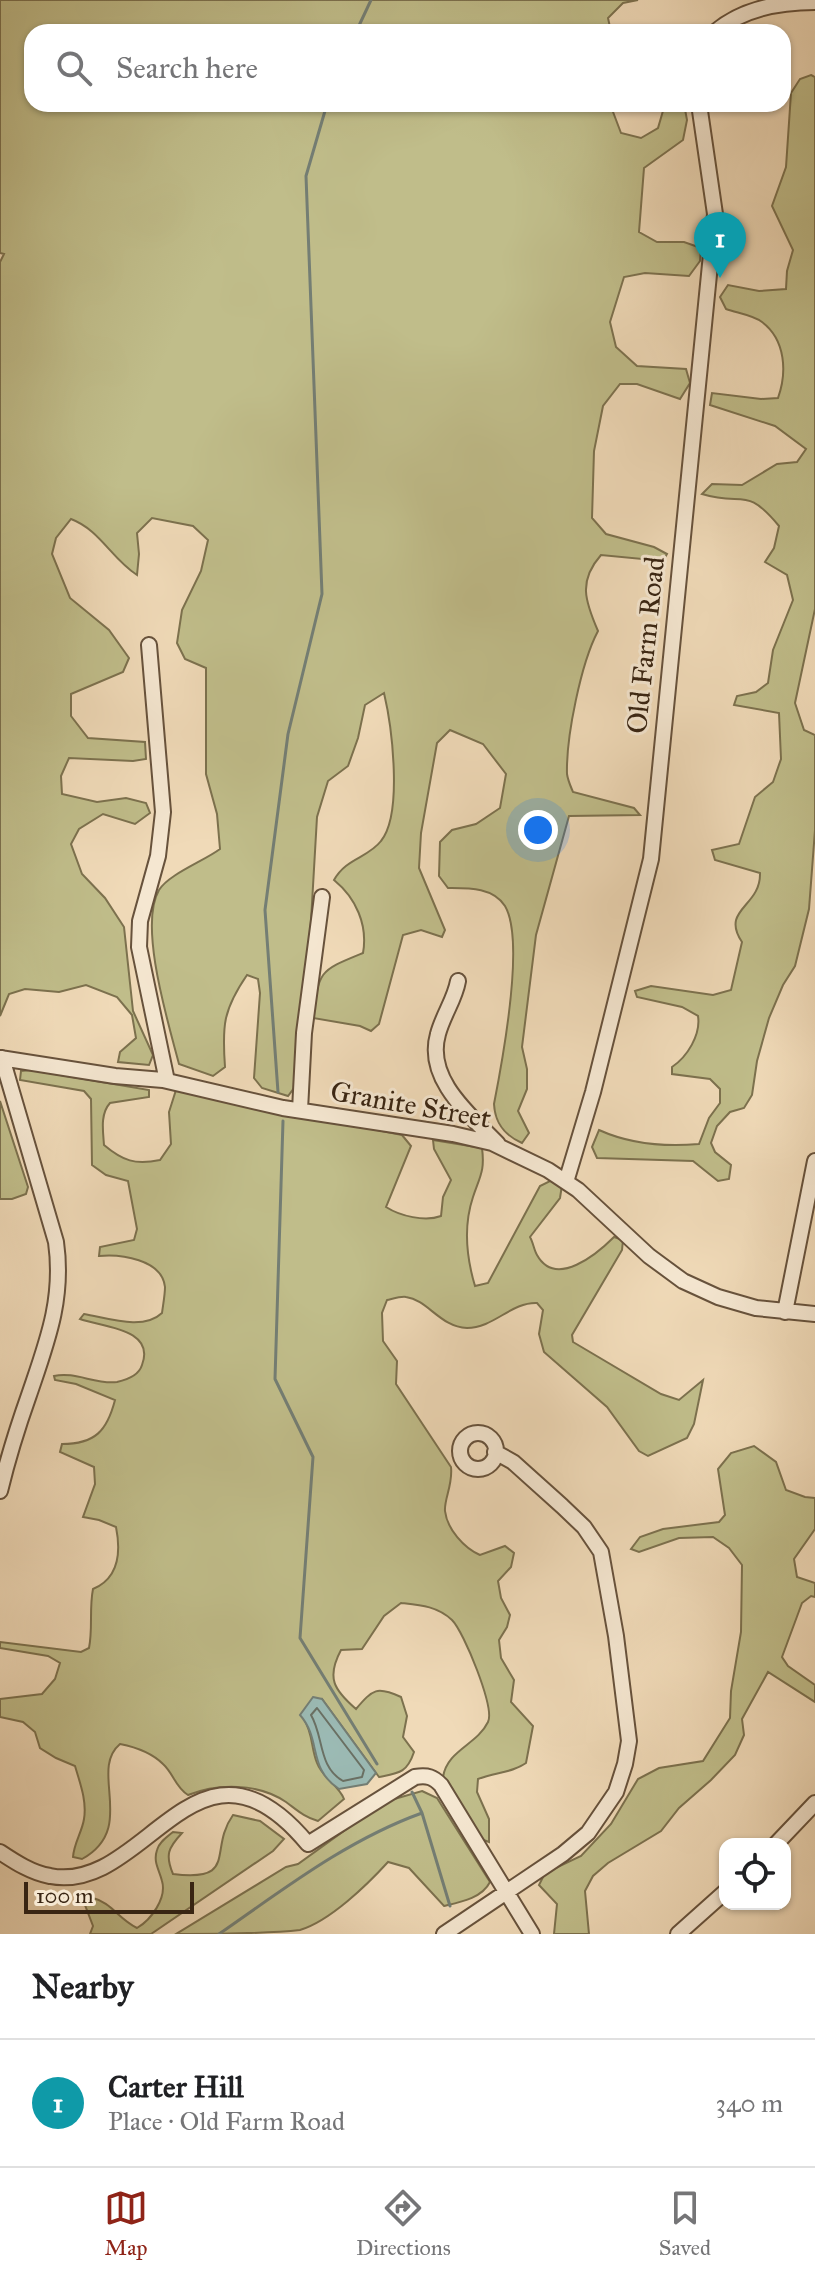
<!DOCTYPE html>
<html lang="en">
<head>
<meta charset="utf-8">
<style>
	:root { --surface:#fff; --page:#f2f2f2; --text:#202124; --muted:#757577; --line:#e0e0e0; --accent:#8f2418 }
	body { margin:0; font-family:"IM FELL Great Primer",serif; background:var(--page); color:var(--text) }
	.controls { position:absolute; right:24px; bottom:24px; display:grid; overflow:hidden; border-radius:16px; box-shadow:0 2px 6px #0004 }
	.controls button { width:72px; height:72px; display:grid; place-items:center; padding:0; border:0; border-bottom:2px solid var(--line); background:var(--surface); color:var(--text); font:40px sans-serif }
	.scale { position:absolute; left:24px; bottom:20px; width:170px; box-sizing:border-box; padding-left:8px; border:4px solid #392513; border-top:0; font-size:22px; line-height:28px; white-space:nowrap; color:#392513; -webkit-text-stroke:6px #f5e7d1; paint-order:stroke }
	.you { position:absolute; left:538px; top:830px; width:28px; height:28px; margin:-20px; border:6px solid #fff; border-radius:50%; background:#1a73e8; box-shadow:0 0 0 12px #1a73e833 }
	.badge { display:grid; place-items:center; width:52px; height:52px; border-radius:50%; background:var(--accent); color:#fff; font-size:26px; font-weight:700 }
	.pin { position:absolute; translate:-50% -66px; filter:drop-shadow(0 2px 4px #0008) }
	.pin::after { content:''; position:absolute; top:42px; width:28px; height:24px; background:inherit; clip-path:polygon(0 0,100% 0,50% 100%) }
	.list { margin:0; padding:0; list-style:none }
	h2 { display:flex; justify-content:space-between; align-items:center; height:104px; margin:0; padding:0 32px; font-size:34px }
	h2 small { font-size:26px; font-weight:400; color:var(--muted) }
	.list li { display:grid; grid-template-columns:52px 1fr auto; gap:24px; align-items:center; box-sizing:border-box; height:128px; padding:0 32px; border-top:2px solid var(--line) }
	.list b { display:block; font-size:30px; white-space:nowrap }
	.list p { margin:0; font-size:26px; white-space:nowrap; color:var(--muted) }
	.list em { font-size:26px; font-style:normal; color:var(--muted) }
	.icon { flex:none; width:44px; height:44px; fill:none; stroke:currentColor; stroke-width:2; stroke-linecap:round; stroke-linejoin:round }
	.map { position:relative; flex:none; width:815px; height:1934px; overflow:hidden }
	.search { position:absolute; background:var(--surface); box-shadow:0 2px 6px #0004; left:24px; right:24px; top:24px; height:88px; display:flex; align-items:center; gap:20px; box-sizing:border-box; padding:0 28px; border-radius:24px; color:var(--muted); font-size:30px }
	.sheet { height:232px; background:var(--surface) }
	nav { display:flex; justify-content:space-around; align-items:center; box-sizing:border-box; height:112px; border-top:2px solid var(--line); background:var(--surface); font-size:22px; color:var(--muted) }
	nav a { display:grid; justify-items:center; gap:4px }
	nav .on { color:var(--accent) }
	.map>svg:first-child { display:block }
	.green { fill:#c0bd8a; stroke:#7c714e; stroke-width:2 }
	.water { fill:#9bbab4; stroke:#747e74; stroke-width:2 }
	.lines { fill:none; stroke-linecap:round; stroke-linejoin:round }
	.shore { stroke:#6a7064; stroke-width:2 }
	.stream { stroke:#747e74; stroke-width:3 }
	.minor-casing { stroke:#67523c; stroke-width:18 }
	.minor { stroke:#f5e7d1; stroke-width:14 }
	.labels { text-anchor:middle; stroke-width:6; stroke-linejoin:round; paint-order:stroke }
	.street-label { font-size:28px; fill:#392513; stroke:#f5e7d1 }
</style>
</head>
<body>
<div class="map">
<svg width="815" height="1934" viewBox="0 0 815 1934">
	<rect width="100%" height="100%" fill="#f0dab8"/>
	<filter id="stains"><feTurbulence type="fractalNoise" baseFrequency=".0025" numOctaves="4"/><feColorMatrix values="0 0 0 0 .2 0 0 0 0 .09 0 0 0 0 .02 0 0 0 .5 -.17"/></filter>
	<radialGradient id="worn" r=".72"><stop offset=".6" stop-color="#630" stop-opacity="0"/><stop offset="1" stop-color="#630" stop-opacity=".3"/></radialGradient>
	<path class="green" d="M 0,0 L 638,0 L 623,3 L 608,18 L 611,32 L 32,32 L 32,104 L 610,104 L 621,133 L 641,138 L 658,128 L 665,104 L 684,104 L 687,120 L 683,140 L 644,168 L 639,232 L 657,242 L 684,242 L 701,248 L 700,261 L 689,276 L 645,273 L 624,277 L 610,322 L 616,347 L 637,366 L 686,369 L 690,383 L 680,399 L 637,384 L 620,384 L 603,406 L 594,451 L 592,518 L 606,534 L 654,547 L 667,554 L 663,561 L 601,555 C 578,581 585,601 598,631 C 581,663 566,737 567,774 C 568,781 571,787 573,792 L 634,808 L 640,815 L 569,816 L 536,935 L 522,1047 L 527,1069 L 527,1089 L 518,1111 L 529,1133 L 522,1143 C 504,1135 495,1123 494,1104 C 502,1063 525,940 505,906 C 493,887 468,888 448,888 L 439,876 L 440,842 L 452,830 L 476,824 L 500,808 L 506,774 L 483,744 L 450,730 L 437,743 L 421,833 L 419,868 L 445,930 L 442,937 L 421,930 L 403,935 L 379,1024 L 371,1031 L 360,1026 L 313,1018 C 319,970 319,971 363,953 C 368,925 356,898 334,880 C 346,858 368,858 381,841 C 403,814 392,727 384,693 L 365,705 L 358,738 L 348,766 L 328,781 L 317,817 L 310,938 L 294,1088 L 288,1096 L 262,1088 L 254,1078 L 260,993 L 258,979 L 247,975 C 223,1010 222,1026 225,1067 L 213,1076 L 179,1064 C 169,1025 138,926 159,890 C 169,874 204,861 220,849 L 217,814 L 206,774 L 206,668 L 185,659 L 177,643 L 182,610 L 201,571 L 208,540 L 193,526 L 152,518 L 137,533 L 139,554 L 137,575 C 111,558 100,530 71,519 L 56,538 L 52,554 L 70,598 L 109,630 L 129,658 L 123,672 L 71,694 L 71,716 L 88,738 L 145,742 L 146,759 L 133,761 L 69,758 L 61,776 L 62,794 L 97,802 L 126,798 L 146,803 L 150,813 L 135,824 L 103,814 L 79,829 L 71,844 L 82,874 L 105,898 L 124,927 L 133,1011 L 153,1055 L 149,1065 L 118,1062 L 120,1052 L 136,1038 L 132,1015 L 117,997 L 86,985 L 59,992 L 25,989 L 9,994 L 0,1016 L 0,262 L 4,254 L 0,253 Z
		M 811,75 L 815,77 L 815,609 L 795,703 L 804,730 L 815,735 L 815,830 L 809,909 L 795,966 L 783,985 L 769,1018 L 757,1061 L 752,1095 L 744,1108 L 730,1112 L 717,1126 L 711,1143 L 715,1152 L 731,1165 L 729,1179 L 718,1181 L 693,1161 L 597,1158 L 592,1147 L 599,1130 C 630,1144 665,1147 699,1144 L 709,1118 L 720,1103 L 720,1089 L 710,1079 L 672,1074 L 672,1067 C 687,1057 701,1035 698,1016 L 682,1007 L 637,997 L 635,991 L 651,986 L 713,995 L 731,990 L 742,942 C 720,909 761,907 760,873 L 715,860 L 712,850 L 739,844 L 755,797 L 773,782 L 781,759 L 779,713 L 734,705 L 737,696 L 756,692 L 768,683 L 773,650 L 793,600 L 787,575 L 765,562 L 774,548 L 779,526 C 745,485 744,507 702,494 L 712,484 L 742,485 L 777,464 L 797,462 L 806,449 L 775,426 L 710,405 L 712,393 L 761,399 L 778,398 C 787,373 786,340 762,322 C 753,315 737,313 726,309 L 720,297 L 728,285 L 759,291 L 786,289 L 787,271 L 793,250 L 772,206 L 786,167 L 791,93 L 800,79 Z
		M 31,1070 L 149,1090 L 149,1097 L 110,1103 C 100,1114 103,1131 104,1145 C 123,1161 135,1165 160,1160 L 171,1144 L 169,1112 L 176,1090 L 402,1135 L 411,1146 L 386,1207 C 400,1216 425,1222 441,1216 L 443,1197 L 451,1180 L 434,1149 L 433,1140 L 482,1148 C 485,1171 480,1176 473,1197 C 463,1227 466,1256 475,1286 L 488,1283 L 540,1186 L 552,1180 L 562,1185 L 560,1198 L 530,1237 C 533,1242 534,1250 537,1255 C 556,1289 598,1253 614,1237 L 623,1240 L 622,1250 L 572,1335 L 573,1342 L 661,1394 L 679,1400 L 703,1380 L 694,1424 L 687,1438 L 648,1456 L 639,1451 L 607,1407 L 544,1352 L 539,1334 L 543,1310 L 537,1303 C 511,1302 494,1328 467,1328 C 440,1327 428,1300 406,1297 C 401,1296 392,1299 387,1300 L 382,1313 L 383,1341 L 397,1361 L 396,1384 L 451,1467 C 453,1485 444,1499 445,1511 C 447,1529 464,1548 480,1555 L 505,1546 L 514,1553 L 511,1567 L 498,1581 L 501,1598 L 510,1615 L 507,1627 L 499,1640 L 501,1658 L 514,1680 L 511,1702 L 533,1726 L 526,1763 C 512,1773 495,1772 478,1779 L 477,1792 L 489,1819 L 489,1842 L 481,1839 L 443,1777 C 447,1750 477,1745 488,1722 C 495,1708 464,1632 452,1620 C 437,1606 420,1605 401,1603 L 384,1616 L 362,1649 L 341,1650 C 326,1678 334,1690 356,1709 C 373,1689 377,1686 401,1697 L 407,1716 L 403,1737 L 414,1752 C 407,1773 399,1773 379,1777 L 322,1699 L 304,1719 C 313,1734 311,1748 317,1763 C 323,1779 338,1784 344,1799 L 318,1821 C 304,1817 297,1810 286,1802 C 258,1783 218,1783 188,1795 C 175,1787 174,1774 163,1764 C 151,1752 135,1747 120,1744 C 88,1771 138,1828 82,1859 L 73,1857 C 74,1843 82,1832 84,1819 C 87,1801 80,1783 75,1766 L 56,1758 L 40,1748 L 35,1732 L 23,1722 L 0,1717 L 0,1699 L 42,1694 L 55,1679 L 60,1663 L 48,1656 L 0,1648 L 0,1642 L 81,1652 L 89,1648 C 93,1628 89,1609 93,1589 C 119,1578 121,1552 116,1527 L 99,1520 L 83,1517 L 95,1484 L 94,1467 L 60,1452 L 62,1444 C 95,1444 107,1431 115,1400 L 76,1384 L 55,1380 L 54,1376 C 75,1371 96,1385 117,1382 C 126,1380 139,1375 142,1365 C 156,1328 101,1327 80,1319 L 84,1314 C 108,1318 143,1331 162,1313 C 163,1305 165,1295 165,1287 C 162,1259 120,1254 99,1256 L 100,1247 L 134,1240 L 137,1229 L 128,1181 L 106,1175 L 92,1165 L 91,1099 L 84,1091 L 20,1080 L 21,1071 Z
		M 0,1101 L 28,1187 L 26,1194 L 12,1199 L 0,1199 Z
		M 754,1446 L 776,1462 L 786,1490 L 805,1497 L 815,1498 L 815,1529 L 794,1559 L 797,1577 L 815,1583 L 815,1597 L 811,1596 L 802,1603 L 782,1657 L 788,1666 L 815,1685 L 815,1702 L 768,1672 L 742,1719 L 744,1735 L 735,1755 L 711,1780 L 679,1808 L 661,1831 L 608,1863 L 593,1876 L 585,1891 L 589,1934 L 554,1934 L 557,1904 L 539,1885 L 545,1873 L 581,1856 L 611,1824 L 638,1779 L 659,1768 L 703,1761 L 730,1718 L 731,1691 L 741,1632 L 742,1565 L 729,1548 L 713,1537 L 679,1538 L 639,1552 L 631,1549 L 640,1537 L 663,1529 L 719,1522 L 725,1515 L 718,1469 L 731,1453 Z
		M 422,1791 L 437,1798 L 490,1882 C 482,1898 461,1902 444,1906 L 409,1868 L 388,1862 C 367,1885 330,1921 300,1930 C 264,1934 214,1934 176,1934 L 286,1867 L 298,1864 L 384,1802 Z
		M 233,1815 L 260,1821 L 284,1839 L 273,1851 L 151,1934 L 90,1934 L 93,1926 L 85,1905 L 90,1897 C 113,1903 116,1917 137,1928 C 151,1920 167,1898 162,1881 C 159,1869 153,1862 157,1850 C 159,1842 167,1837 173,1832 L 182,1833 C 168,1848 165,1855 173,1874 C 239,1882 208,1850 233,1815 Z"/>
	<path class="water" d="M 313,1697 L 322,1699 L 376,1773 L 367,1784 L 339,1789 C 307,1768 322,1740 300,1715 Z"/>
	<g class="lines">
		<path class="shore" d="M 317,1708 L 364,1770 L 362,1777 L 343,1781 C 318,1767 324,1737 311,1715 Z"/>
		<path class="stream" d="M 356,32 L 371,0
			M 278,1092 L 265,910 L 288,734 L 322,594 L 306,176 L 327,104
			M 283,1121 L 275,1379 L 313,1457 L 300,1638 L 377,1764
			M 412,1792 L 422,1813 L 450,1906
			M 219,1934 C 284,1889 347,1840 422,1813"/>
		<defs>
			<path id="minor" d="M 715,32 C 742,9 780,2 815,2
				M 149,645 L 163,812 L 158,856 L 140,921 L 139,947 L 167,1081
				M 458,981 C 455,999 443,1015 438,1034 C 425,1079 470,1115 498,1144
				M 0,1058 L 115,1076 L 163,1080 L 283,1108 L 453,1134 L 492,1143 L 548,1170 L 578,1190 L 649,1256 L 683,1281 L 718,1297 L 756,1308 L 815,1314
				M 300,1110 L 304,1033 L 322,897
				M 566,1182 L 593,1092 L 651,859 L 715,214 L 699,104
				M 785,1312 L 815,1161
				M460 1451a18 18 0 1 1 36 0a18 18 0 1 1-36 0Z
				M 0,1491 C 8,1458 18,1426 29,1395 C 47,1342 64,1299 56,1242 L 2,1058
				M 776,1844 L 815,1803
				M 0,1852 C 15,1862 32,1873 50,1876 C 146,1895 197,1710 308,1844 L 415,1777 C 428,1775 433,1777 441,1785 L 532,1934
				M 444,1934 L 563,1854 L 588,1833 L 616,1792 L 625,1764 L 629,1741 L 616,1636 L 601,1552 L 584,1527 L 562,1506 L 513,1462 L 495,1452
				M 678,1934 L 725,1892"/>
		</defs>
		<use href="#minor" class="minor-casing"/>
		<use href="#minor" class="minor"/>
	</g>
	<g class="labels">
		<g class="street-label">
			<text transform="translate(645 645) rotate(-84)" y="10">Old Farm Road</text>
			<text transform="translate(411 1104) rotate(10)" y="10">Granite Street</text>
		</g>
	</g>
	<rect width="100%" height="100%" filter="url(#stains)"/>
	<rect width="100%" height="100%" fill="url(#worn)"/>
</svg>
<div class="controls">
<button><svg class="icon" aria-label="locate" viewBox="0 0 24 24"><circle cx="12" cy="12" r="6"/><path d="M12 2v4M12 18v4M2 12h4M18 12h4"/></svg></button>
</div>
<div class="scale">100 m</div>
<div class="you"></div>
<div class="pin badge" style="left:720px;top:278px;background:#0f9aa8">1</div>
<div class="search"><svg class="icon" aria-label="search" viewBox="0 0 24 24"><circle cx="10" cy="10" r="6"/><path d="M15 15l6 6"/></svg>Search here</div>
</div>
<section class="sheet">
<h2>Nearby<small></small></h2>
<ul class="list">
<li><span class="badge" style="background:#0f9aa8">1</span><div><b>Carter Hill</b><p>Place · Old Farm Road</p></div><em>340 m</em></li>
</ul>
</section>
<nav>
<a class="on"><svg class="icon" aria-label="map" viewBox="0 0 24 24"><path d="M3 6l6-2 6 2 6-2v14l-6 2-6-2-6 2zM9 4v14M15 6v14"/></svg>Map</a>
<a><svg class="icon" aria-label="directions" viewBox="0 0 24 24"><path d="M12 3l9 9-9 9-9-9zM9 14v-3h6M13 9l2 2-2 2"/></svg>Directions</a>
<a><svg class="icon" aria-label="saved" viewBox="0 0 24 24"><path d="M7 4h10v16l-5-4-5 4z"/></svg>Saved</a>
</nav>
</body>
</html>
